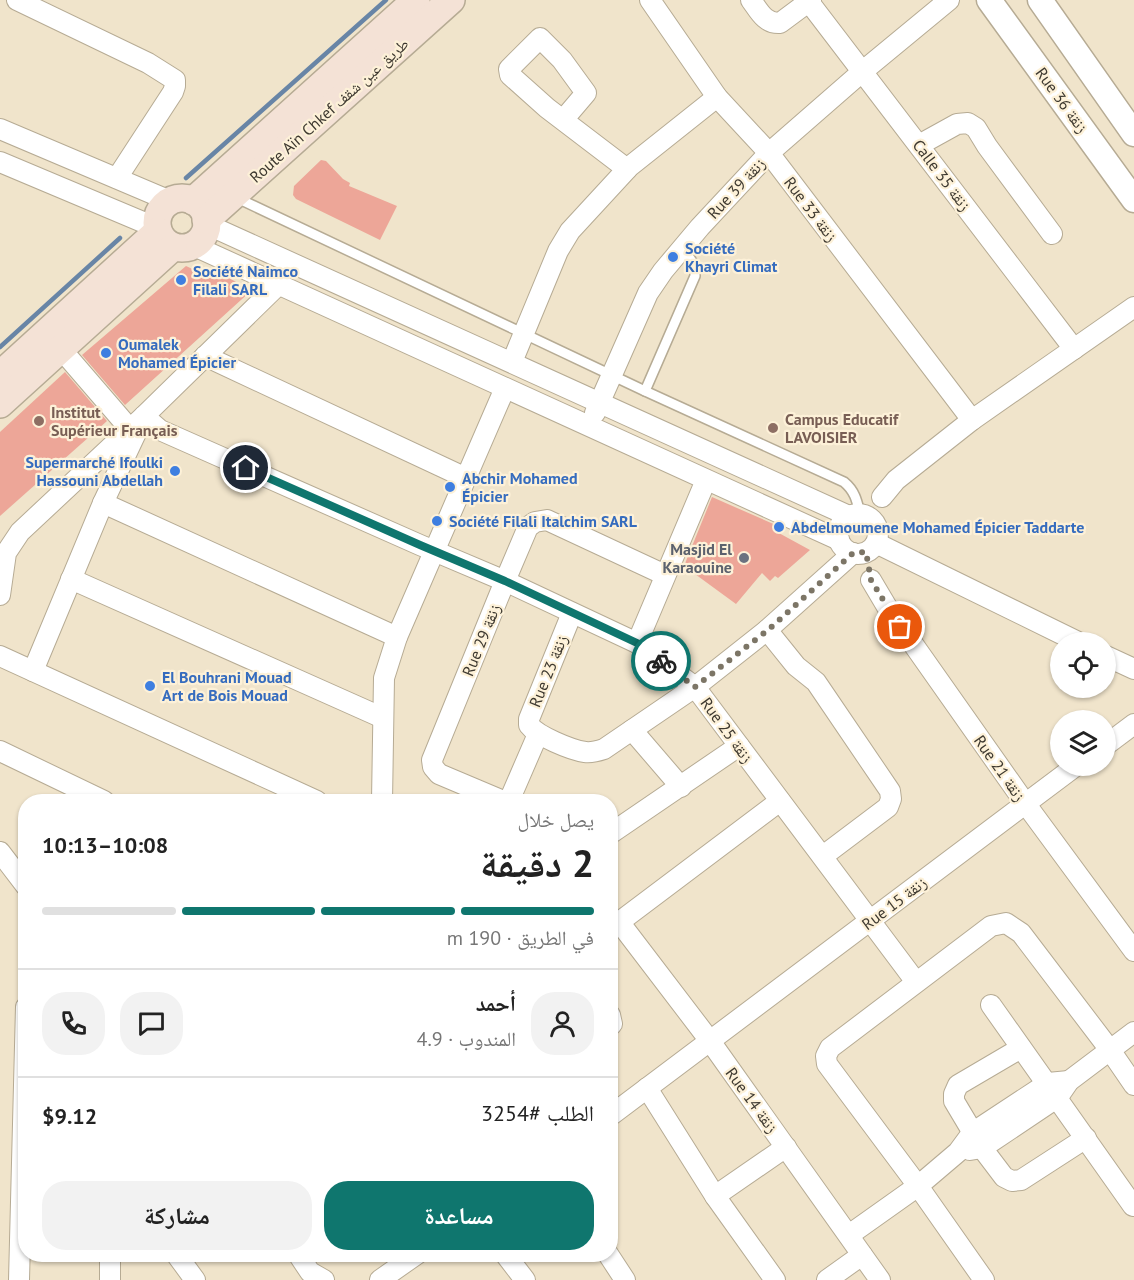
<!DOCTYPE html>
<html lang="ar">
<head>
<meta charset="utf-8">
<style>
	body { margin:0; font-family:"PT Sans","Noto Naskh Arabic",sans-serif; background:#f2f2f2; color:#222; direction:rtl; height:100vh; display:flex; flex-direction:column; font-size:22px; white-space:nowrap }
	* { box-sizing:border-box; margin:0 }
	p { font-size:20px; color:#767676 }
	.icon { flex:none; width:33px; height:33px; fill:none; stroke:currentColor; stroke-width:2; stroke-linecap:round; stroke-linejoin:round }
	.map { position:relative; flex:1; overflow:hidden; direction:ltr }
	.sheet { position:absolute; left:18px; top:794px; width:600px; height:468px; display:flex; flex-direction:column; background:#fff; border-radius:24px; box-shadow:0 2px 4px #0004; direction:rtl }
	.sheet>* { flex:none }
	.fabs { position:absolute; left:1050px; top:632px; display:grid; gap:12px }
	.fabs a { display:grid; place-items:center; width:66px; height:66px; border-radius:50%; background:#fff; box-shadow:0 2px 4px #0004; font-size:30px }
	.pin { position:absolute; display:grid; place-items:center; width:51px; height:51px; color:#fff; margin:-26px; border:3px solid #fff; border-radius:50%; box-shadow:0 2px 6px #0007 }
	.courier { position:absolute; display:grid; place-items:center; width:60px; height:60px; margin:-30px; border:4px solid #0f766e; border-radius:50%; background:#fff; color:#222; box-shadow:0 2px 8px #0007 }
	.summary em { font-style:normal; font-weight:700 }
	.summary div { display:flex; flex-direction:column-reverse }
	.summary { display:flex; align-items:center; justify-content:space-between; height:102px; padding:0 24px }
	h1 { font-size:39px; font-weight:700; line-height:45px }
	.bar { display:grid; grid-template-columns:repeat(4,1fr); gap:9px 6px; align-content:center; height:72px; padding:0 24px }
	.bar i { height:8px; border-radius:4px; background:#e0e0e0 }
	.bar .active { background:#0f766e }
	.bar p { grid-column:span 4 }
	.line { display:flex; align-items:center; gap:15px; padding:0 24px; border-top:2px solid #e0e0e0 }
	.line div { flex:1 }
	.round { display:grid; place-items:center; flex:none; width:63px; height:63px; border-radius:24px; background:#f2f2f2 }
	.cta { display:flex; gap:12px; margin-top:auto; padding:12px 24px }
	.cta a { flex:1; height:69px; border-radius:24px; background:#0f766e; color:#fff; font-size:24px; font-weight:700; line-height:69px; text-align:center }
	.cta a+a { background:#f2f2f2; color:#222 }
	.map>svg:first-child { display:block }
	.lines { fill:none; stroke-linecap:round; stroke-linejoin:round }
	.stream { stroke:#6885a6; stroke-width:4.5 }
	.building { fill:#eda698 }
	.service-casing { stroke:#b6ab94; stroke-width:12 }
	.minor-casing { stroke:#b6ab94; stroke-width:22 }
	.tertiary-casing { stroke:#b6ab94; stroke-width:27 }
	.secondary-casing { stroke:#b6ab94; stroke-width:30 }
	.service { stroke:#fff; stroke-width:9 }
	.minor { stroke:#fff; stroke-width:20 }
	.tertiary { stroke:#fff; stroke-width:24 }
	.secondary { stroke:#f4e2d6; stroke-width:27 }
	.done { stroke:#7c7566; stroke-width:6; stroke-dasharray:0 10.8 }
	.route { stroke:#0f766e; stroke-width:8 }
	.shop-dot { fill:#3f7fe0; stroke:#fdf1d8; stroke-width:2 }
	.education-dot { fill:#8d6e63; stroke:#fdf1d8; stroke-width:2 }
	.worship-dot { fill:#6b7280; stroke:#fdf1d8; stroke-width:2 }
	.labels { text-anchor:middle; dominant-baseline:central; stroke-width:4.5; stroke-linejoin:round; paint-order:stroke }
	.street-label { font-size:16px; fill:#3e3930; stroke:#fdf1d8 }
	.shop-label { font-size:16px; font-weight:bold; fill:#366cbe; stroke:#fdf1d8; text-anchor:start }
	.education-label { font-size:16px; font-weight:bold; fill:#785e54; stroke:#fdf1d8; text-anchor:start }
	.worship-label { font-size:16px; font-weight:bold; fill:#5b616d; stroke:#fdf1d8; text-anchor:end }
</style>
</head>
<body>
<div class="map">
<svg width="1134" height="1280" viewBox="0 0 1134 1280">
	<rect width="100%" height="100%" fill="#f0e4cb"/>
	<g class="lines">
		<!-- stream -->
		<g class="stream">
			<polyline points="186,178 386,0"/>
			<polyline points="0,347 120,238"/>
		</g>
	</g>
	<!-- building -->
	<g class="building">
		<polygon points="321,160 326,161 343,179 350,183 349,186 397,206 380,240 296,199 293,195 294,186"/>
		<polygon points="186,266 210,277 215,271 252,290 125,405 82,355"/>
		<polygon points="65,372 107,421 0,516 0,432"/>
		<polygon points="712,497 778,526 777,532 810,550 778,578 775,576 770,581 762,573 736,604 684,566"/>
	</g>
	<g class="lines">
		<!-- service casing -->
		<g class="service-casing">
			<g id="service">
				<polyline points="235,197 645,391"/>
				<path d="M683,248L695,266V276L645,391L844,482C855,491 857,501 860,514"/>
			</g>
		</g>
		<!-- minor casing -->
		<g class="minor-casing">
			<g id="minor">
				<polyline points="17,0 148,63 175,80 175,86 173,92 117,178"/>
				<polyline points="650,0 717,97 769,153 972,420"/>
				<path d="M751,0C759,11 765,24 780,23L811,0"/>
				<polyline points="809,2 1074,349"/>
				<polyline points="563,120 586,93 562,60 540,38 509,69 510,75 547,108 627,169"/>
				<polyline points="0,129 170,201"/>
				<polyline points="919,145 957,124 968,123 976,128 987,146 1052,234"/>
				<polyline points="0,162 157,228"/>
				<polyline points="206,224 849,516"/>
				<polyline points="192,245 839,540"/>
				<polyline points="61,349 129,428"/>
				<polyline points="205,356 466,478"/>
				<polyline points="512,362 558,251 570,231 629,167 717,97"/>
				<polyline points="595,413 648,293 663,271 700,227 769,153 863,71 949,0"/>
				<polyline points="882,497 896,480 972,420 1134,307"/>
				<polyline points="103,503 397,637"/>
				<circle cx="858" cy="534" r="20"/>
				<polyline points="876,543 1078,642"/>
				<polyline points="71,579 383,718"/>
				<polyline points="871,580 887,607 1025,803 1134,951"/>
				<polyline points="0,595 6,553 20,532 144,416 278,285"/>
				<path d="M572,613L529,719V725C537,736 571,750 585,752C592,753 598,751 604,749L695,687L767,630L853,553"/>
				<polyline points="767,630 796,666 816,682 890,791 891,799 888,807 823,856"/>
				<polyline points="637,643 706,480"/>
				<polyline points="0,656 317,801"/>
				<polyline points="1106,656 1134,669"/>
				<polyline points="33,671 103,503 144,416 160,430 420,545 505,581 637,643 695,687 916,982"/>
				<polyline points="632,730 681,787"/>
				<polyline points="1106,745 1134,724"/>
				<polyline points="0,751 104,801"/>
				<polyline points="382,801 384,678 397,637 505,388"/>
				<polyline points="503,801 439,774 433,767 432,760 505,581 528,527 535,522 547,520 665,575"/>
				<polyline points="509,801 538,734"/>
				<polyline points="610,834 739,746"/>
				<polyline points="0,852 26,886"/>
				<polyline points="620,923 710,1041 880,1280"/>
				<polyline points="610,929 780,801"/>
				<polyline points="991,1005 1133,1206"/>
				<polyline points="610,1015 612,1024 610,1026"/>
				<polyline points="1021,1048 958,1085 954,1094 954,1101 982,1148 1004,1177 1012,1181 1021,1180 1086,1138"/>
				<polyline points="647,1088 715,1196 775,1280"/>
				<polyline points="610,1116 1077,765"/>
				<polyline points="970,1150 982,1148 1058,1097 1069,1081 1134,1032"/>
				<polyline points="715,1196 786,1147"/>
				<polyline points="849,1235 918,1186 958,1152 972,1133 1048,1083 1069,1081"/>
				<polyline points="110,1254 110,1280"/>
				<polyline points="176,1254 195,1280"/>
				<polyline points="298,1254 310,1272 324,1280"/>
				<polyline points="505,1254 525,1280"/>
				<polyline points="608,1254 625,1280"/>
				<polyline points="19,1280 26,1007"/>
				<polyline points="380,1280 417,1254"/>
				<polyline points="827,1280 862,1255"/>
				<polyline points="984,1280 918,1186 827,1064 826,1056 830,1048 991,926 1006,923 1021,933 1110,1050 1134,1085"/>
			</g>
		</g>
		<!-- tertiary casing -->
		<g class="tertiary-casing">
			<g id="tertiary">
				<polyline points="989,0 1134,200"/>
				<polyline points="1040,0 1134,134"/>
			</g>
		</g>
		<!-- secondary casing -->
		<g class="secondary-casing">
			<g id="secondary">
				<circle cx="182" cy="223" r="25"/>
				<polyline points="193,201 416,0"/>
				<polyline points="206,220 451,0"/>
				<polyline points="0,375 158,231"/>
				<polyline points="0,404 173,247"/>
			</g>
		</g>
		<!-- service -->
		<use href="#service" class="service"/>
		<!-- minor -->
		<use href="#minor" class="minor"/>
		<!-- tertiary -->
		<use href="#tertiary" class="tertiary"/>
		<!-- secondary -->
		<use href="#secondary" class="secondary"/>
	</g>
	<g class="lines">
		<!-- done -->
		<polyline class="done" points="661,661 695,687 768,630 853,553 866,552 871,580 900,627"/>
		<!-- route -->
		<polyline class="route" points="246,468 420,545 505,581 637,643 661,661"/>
	</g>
	<!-- markers -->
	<g class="shop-dot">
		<circle cx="673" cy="257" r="6"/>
		<circle cx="181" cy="280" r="6"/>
		<circle cx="106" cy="353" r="6"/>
		<circle cx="175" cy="471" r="6"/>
		<circle cx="450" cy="487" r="6"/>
		<circle cx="437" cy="521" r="6"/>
		<circle cx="779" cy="527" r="6"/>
		<circle cx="150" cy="686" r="6"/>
	</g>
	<g class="education-dot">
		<circle cx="39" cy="421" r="6"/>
		<circle cx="773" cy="428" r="6"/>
	</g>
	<circle class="worship-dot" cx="744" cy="558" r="6"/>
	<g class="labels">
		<!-- street labels -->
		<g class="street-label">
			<text transform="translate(1062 100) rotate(54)">Rue 36 زنقة</text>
			<text transform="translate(329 110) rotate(-42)">Route Aïn Chkef طريق عين شقف</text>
			<text transform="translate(942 175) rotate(53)">Calle 35 زنقة</text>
			<text transform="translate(736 188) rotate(-47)">Rue 39 زنقة</text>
			<text transform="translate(811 209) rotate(53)">Rue 33 زنقة</text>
			<text transform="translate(481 640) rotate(-68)">Rue 29 زنقة</text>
			<text transform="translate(548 671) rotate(-68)">Rue 23 زنقة</text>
			<text transform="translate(727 730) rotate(54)">Rue 25 زنقة</text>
			<text transform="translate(1000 768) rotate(55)">Rue 21 زنقة</text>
			<text transform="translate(894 903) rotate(-37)">Rue 15 زنقة</text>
			<text transform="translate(752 1100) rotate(54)">Rue 14 زنقة</text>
		</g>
		<!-- shop labels -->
		<g class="shop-label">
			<text x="685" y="248">Société<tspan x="685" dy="18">Khayri Climat</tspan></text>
			<text x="193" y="271">Société Naimco<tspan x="193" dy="18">Filali SARL</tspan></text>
			<text x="118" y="344">Oumalek<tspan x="118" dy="18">Mohamed Épicier</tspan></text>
			<text x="163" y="462" text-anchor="end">Supermarché Ifoulki<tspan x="163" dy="18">Hassouni Abdellah</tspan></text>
			<text x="462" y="478">Abchir Mohamed<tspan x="462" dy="18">Épicier</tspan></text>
			<text x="449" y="521">Société Filali Italchim SARL</text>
			<text x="791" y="527">Abdelmoumene Mohamed Épicier Taddarte</text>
			<text x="162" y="677">El Bouhrani Mouad<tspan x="162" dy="18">Art de Bois Mouad</tspan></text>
		</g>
		<!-- education labels -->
		<g class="education-label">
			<text x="51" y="412">Institut<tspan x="51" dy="18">Supérieur Français</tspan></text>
			<text x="785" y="419">Campus Educatif<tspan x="785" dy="18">LAVOISIER</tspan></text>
		</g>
		<!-- worship labels -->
		<g class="worship-label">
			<text x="732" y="549">Masjid El<tspan x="732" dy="18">Karaouine</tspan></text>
		</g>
	</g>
</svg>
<div class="fabs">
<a><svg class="icon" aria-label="locate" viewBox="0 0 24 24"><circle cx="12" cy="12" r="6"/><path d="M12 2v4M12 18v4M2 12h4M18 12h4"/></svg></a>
<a><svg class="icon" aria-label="layers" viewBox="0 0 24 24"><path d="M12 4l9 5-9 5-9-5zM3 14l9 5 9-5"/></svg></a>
</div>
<div class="pin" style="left:900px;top:627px;background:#ea580c"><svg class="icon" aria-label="bag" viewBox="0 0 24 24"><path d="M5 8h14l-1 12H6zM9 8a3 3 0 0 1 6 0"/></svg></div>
<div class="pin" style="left:246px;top:468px;background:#1f2937"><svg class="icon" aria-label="home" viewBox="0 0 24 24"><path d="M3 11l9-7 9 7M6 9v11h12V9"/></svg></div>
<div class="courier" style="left:661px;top:661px"><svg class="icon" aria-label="bike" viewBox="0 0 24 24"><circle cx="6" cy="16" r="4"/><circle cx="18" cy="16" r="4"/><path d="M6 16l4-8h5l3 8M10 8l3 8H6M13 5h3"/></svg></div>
<section class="sheet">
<div class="summary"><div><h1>2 دقيقة</h1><p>يصل خلال</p></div><em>10:08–10:13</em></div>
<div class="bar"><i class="active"></i><i class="active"></i><i class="active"></i><i></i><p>في الطريق · 190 m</p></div>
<div class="line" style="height:108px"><a class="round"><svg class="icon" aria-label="person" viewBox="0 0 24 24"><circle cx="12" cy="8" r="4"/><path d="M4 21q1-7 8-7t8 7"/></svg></a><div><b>أحمد</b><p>المندوب · 4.9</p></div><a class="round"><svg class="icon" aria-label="chat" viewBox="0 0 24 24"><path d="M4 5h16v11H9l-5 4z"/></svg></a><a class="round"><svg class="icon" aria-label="phone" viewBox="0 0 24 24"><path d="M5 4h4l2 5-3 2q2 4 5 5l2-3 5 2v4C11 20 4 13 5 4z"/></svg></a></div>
<div class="line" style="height:78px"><div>الطلب #3254</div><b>$9.12</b></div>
<div class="cta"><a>مساعدة</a><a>مشاركة</a></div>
</section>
</div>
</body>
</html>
